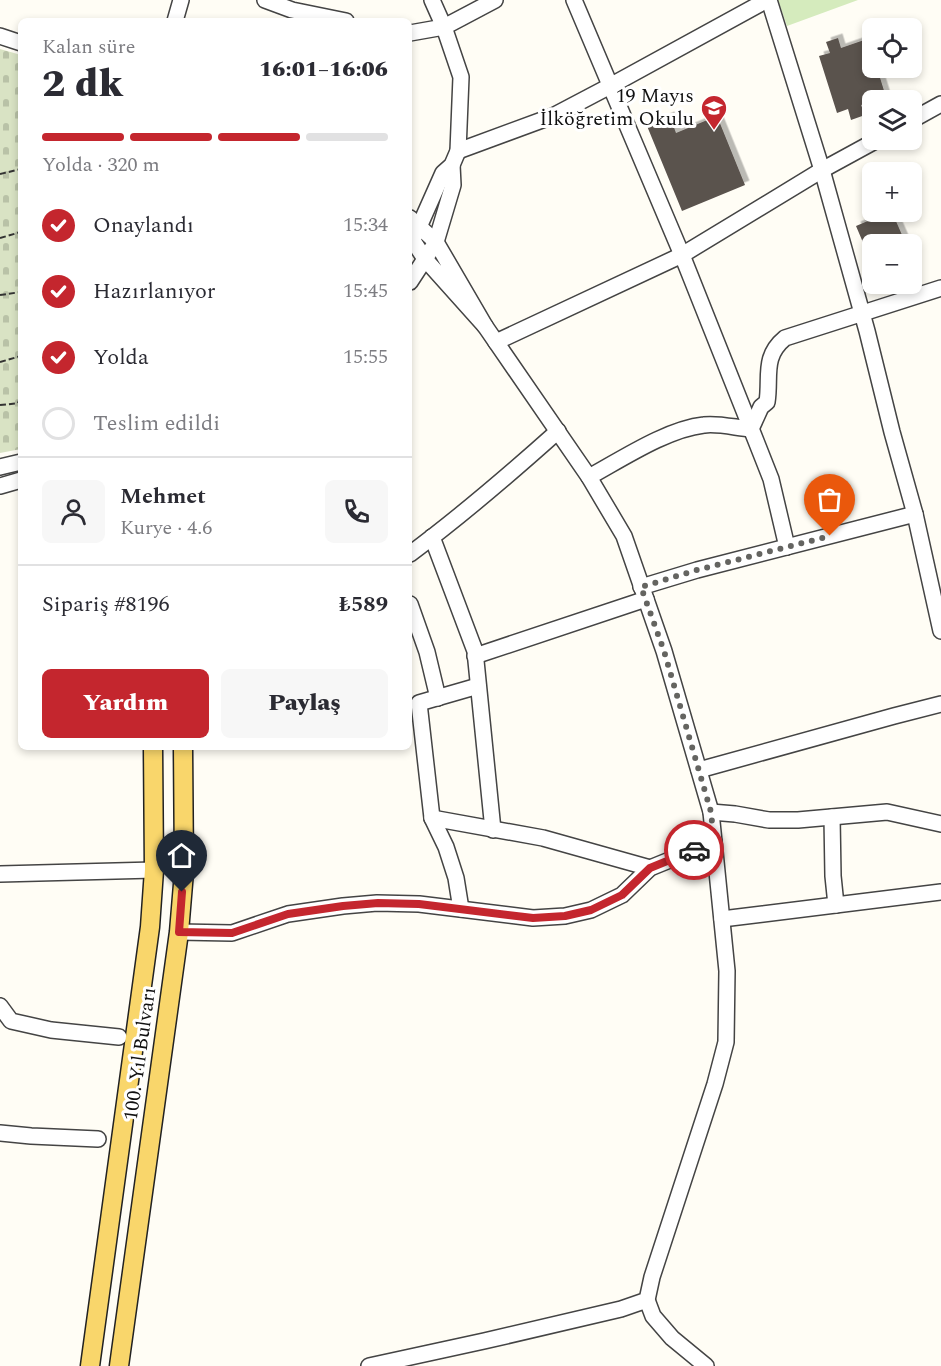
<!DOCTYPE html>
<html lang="tr">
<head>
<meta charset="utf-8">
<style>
	body { margin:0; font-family:Spectral,serif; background:#f7f7f7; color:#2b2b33; height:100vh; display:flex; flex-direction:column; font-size:22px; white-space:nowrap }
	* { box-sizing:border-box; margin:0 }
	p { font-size:20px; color:#7c7c81 }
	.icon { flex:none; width:33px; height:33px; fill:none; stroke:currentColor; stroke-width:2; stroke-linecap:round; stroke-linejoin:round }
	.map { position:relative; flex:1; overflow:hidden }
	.panel { position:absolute; left:18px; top:18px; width:394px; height:732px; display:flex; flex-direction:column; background:#fff; border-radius:9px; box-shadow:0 3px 9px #0003 }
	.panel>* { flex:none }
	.fabs { position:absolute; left:862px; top:18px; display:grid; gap:12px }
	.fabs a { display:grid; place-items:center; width:60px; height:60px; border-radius:9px; background:#fff; box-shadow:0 3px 9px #0003; font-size:30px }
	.pin { position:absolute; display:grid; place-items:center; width:51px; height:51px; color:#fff; margin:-62px -26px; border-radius:50% 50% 50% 0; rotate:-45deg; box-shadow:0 0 6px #0007 }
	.pin .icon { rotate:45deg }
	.courier { position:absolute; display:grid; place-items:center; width:60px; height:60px; margin:-30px; border:4px solid #c4262e; border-radius:50%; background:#fff; color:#222; box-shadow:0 2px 8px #0007 }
	.headline em { font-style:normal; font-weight:800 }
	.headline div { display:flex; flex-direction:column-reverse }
	.headline { display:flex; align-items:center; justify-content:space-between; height:102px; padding:0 24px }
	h1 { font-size:39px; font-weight:800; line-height:45px }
	.bar { display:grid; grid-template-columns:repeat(4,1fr); gap:9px 6px; align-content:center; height:72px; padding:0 24px }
	.bar i { height:8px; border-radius:4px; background:#e1e1e2 }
	.bar .selected { background:#c4262e }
	.bar p { grid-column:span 4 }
	.line { display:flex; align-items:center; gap:15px; padding:0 24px; border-top:2px solid #e1e1e2 }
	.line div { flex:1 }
	.round { display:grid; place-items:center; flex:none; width:63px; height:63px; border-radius:9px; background:#f7f7f7 }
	ol { padding:0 24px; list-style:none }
	li { display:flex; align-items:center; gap:18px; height:66px }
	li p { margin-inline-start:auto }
	li .icon { padding:6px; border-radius:50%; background:#c4262e; color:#fff; stroke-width:4 }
	li:last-child { color:#7c7c81 }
	li i { width:33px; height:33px; border:3px solid #e1e1e2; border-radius:50% }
	.cta { display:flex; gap:12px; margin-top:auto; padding:12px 24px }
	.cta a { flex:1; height:69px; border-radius:9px; background:#c4262e; color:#fff; font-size:24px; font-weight:800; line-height:69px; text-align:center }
	.cta a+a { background:#f7f7f7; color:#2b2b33 }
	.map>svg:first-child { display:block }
	.cemetery { fill:url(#cemetery-stones) }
	.park { fill:#d5ebbd }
	.building { fill:#5a524d; filter:url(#shadow) }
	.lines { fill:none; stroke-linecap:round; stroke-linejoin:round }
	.minor-casing { stroke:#444; stroke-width:18 }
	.major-casing { stroke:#222; stroke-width:21 }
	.path { stroke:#333; stroke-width:2; stroke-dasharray:6 3; stroke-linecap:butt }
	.minor { stroke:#fff; stroke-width:15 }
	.major { stroke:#f9d66b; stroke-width:18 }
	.done { stroke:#646461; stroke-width:6; stroke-dasharray:0 10.8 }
	.route { stroke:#c4262e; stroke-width:8 }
	.labels { text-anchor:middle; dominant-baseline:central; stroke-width:6; stroke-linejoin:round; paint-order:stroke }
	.poi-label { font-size:20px; fill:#111; stroke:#fff; text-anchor:end }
	.street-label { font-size:20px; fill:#111; stroke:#fff }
</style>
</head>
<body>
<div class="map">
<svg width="941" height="1366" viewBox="0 0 941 1366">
	<defs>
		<pattern id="cemetery-stones" width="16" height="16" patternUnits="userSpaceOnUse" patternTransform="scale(1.5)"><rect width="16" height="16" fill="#d9e3c4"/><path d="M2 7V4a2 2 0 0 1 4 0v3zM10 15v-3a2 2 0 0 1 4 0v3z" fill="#b9c2a7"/></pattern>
		<filter id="shadow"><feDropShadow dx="4.5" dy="-4.5" stdDeviation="0" flood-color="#0004"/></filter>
	</defs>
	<rect width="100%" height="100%" fill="#fffdf5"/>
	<!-- cemetery -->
	<polygon class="cemetery" points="0,49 21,55 21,449 0,453"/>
	<!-- park -->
	<polygon class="park" points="778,0 858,0 787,26"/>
	<!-- building -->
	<g class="building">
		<polygon points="838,38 841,48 867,39 873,56 873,68 877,68 886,97 861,105 865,115 851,120 848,109 837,113 819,56 830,53 826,42"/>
		<polygon points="670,116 676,133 717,116 745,185 682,211 647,126"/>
		<polygon points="889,212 892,212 906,244 873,244 873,266 856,226"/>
	</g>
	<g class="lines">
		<!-- minor casing -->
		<g class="minor-casing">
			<g id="minor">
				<polyline points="265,0 292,10 346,21"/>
				<polyline points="574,0 682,255 756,441 771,479 787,547"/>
				<polyline points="769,0 822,170 867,331 892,432 915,514 941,631"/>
				<polyline points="175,21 181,0"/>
				<polyline points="410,33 444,27 495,0"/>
				<polyline points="0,36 21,43"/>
				<polyline points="912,120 941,104"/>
				<polyline points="458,151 553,116 610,86 767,0"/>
				<polyline points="410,218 436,242 485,326 425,259 410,236"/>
				<polyline points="410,245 419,227 443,173 452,165 458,151 461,77 444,27 432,0"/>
				<polyline points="410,282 436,242 453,185 452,165"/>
				<polyline points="496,342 682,255 822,170 877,140"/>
				<polyline points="0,467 21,462"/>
				<path d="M589,477C622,459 667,429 704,425C718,423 737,428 751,429L761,407L767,402C771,377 762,357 785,338L941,288"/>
				<polyline points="0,486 21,480"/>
				<polyline points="432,537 475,651 493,830"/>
				<path d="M410,554C461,516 510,474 558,431"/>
				<polyline points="641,587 697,570 915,514"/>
				<polyline points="410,604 427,652 438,698"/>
				<polyline points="475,656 646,599"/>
				<polyline points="699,770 894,716 941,704"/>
				<polyline points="711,812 735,814 769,820 798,820 887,812 941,824"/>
				<polyline points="832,817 833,876 836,905"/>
				<polyline points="432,818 543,838 650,868"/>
				<polyline points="0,874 154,870"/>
				<polyline points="461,909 456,878 446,847 432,818 419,703 478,686"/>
				<polyline points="722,919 941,892"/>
				<polyline points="179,932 232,933 288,914 343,906 377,903 419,904 533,918 565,916 591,910 622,895 650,868 714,842"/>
				<polyline points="0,1006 11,1021 51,1030 119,1037"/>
				<polyline points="0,1133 31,1136 98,1139"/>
				<polyline points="647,1300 653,1316 672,1338 706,1366"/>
				<polyline points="369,1366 484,1341 621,1309 647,1300 652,1277 715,1084 726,1042 727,971 711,812 664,651 624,536 589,477 485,326"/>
			</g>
		</g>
		<!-- major casing -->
		<g class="major-casing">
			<g id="major">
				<polyline points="90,1366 150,927 154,870 153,747"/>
				<polyline points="119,1366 179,932 184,872 183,747"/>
			</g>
		</g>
		<!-- path -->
		<g class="path">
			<polyline points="0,174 21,169"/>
			<polyline points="0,238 21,232"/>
			<polyline points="0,295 21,292"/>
			<polyline points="0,362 21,356"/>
			<polyline points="18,403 21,395"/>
			<polyline points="0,405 21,403"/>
		</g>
		<!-- minor -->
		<use href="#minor" class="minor"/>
		<!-- major -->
		<use href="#major" class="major"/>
	</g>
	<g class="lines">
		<!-- done -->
		<polyline class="done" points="694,850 714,842 711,812 664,651 641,587 697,570 830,536"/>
		<!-- route -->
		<polyline class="route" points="182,892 179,932 232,933 288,914 343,906 378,903 419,904 533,918 565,916 591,910 622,895 650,868 694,850"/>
	</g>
	<!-- icons -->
	<defs>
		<g id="school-pin" transform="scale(1.35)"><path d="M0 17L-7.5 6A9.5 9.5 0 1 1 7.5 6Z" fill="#c4262e" stroke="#fff"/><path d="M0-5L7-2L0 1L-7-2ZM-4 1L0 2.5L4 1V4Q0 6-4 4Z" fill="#fff"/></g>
	</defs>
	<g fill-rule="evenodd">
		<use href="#school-pin" x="714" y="108"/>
	</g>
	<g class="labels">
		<!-- poi labels -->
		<g class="poi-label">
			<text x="694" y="96">19 Mayıs<tspan x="694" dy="23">İlköğretim Okulu</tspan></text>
		</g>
		<!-- street labels -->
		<g class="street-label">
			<text transform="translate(140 1054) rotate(-82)">100. Yıl Bulvarı</text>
		</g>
	</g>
</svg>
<div class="fabs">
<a><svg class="icon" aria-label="locate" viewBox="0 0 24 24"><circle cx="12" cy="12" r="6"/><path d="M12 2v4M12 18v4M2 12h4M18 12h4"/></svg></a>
<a><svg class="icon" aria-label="layers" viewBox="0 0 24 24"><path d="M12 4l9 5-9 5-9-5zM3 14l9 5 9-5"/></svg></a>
<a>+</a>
<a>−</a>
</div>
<div class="pin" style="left:830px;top:536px;background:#ea580c"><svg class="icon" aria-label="bag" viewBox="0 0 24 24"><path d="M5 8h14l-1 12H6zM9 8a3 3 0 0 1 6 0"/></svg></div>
<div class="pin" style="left:182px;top:892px;background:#1f2937"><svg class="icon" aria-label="home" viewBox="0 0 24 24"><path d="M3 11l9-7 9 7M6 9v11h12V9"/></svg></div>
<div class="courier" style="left:694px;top:850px"><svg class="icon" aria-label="car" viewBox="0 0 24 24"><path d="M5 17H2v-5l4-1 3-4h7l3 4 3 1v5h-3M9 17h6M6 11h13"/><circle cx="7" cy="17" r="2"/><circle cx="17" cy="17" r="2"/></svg></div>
<section class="panel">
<div class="headline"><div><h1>2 dk</h1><p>Kalan süre</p></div><em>16:01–16:06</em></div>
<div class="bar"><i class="selected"></i><i class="selected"></i><i class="selected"></i><i></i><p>Yolda · 320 m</p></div>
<ol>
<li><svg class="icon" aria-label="check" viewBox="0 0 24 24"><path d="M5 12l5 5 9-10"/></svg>Onaylandı<p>15:34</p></li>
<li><svg class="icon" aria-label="check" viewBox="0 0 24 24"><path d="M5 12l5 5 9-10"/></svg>Hazırlanıyor<p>15:45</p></li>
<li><svg class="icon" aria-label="check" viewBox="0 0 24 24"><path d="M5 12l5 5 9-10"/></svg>Yolda<p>15:55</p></li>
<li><i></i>Teslim edildi</li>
</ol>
<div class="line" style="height:108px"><a class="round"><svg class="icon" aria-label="person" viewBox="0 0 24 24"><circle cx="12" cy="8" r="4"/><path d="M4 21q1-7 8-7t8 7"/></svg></a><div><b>Mehmet</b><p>Kurye · 4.6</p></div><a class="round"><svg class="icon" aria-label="phone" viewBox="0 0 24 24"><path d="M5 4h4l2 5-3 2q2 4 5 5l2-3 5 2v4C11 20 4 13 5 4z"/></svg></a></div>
<div class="line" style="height:78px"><div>Sipariş #8196</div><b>₺589</b></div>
<div class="cta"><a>Yardım</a><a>Paylaş</a></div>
</section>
</div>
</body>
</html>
